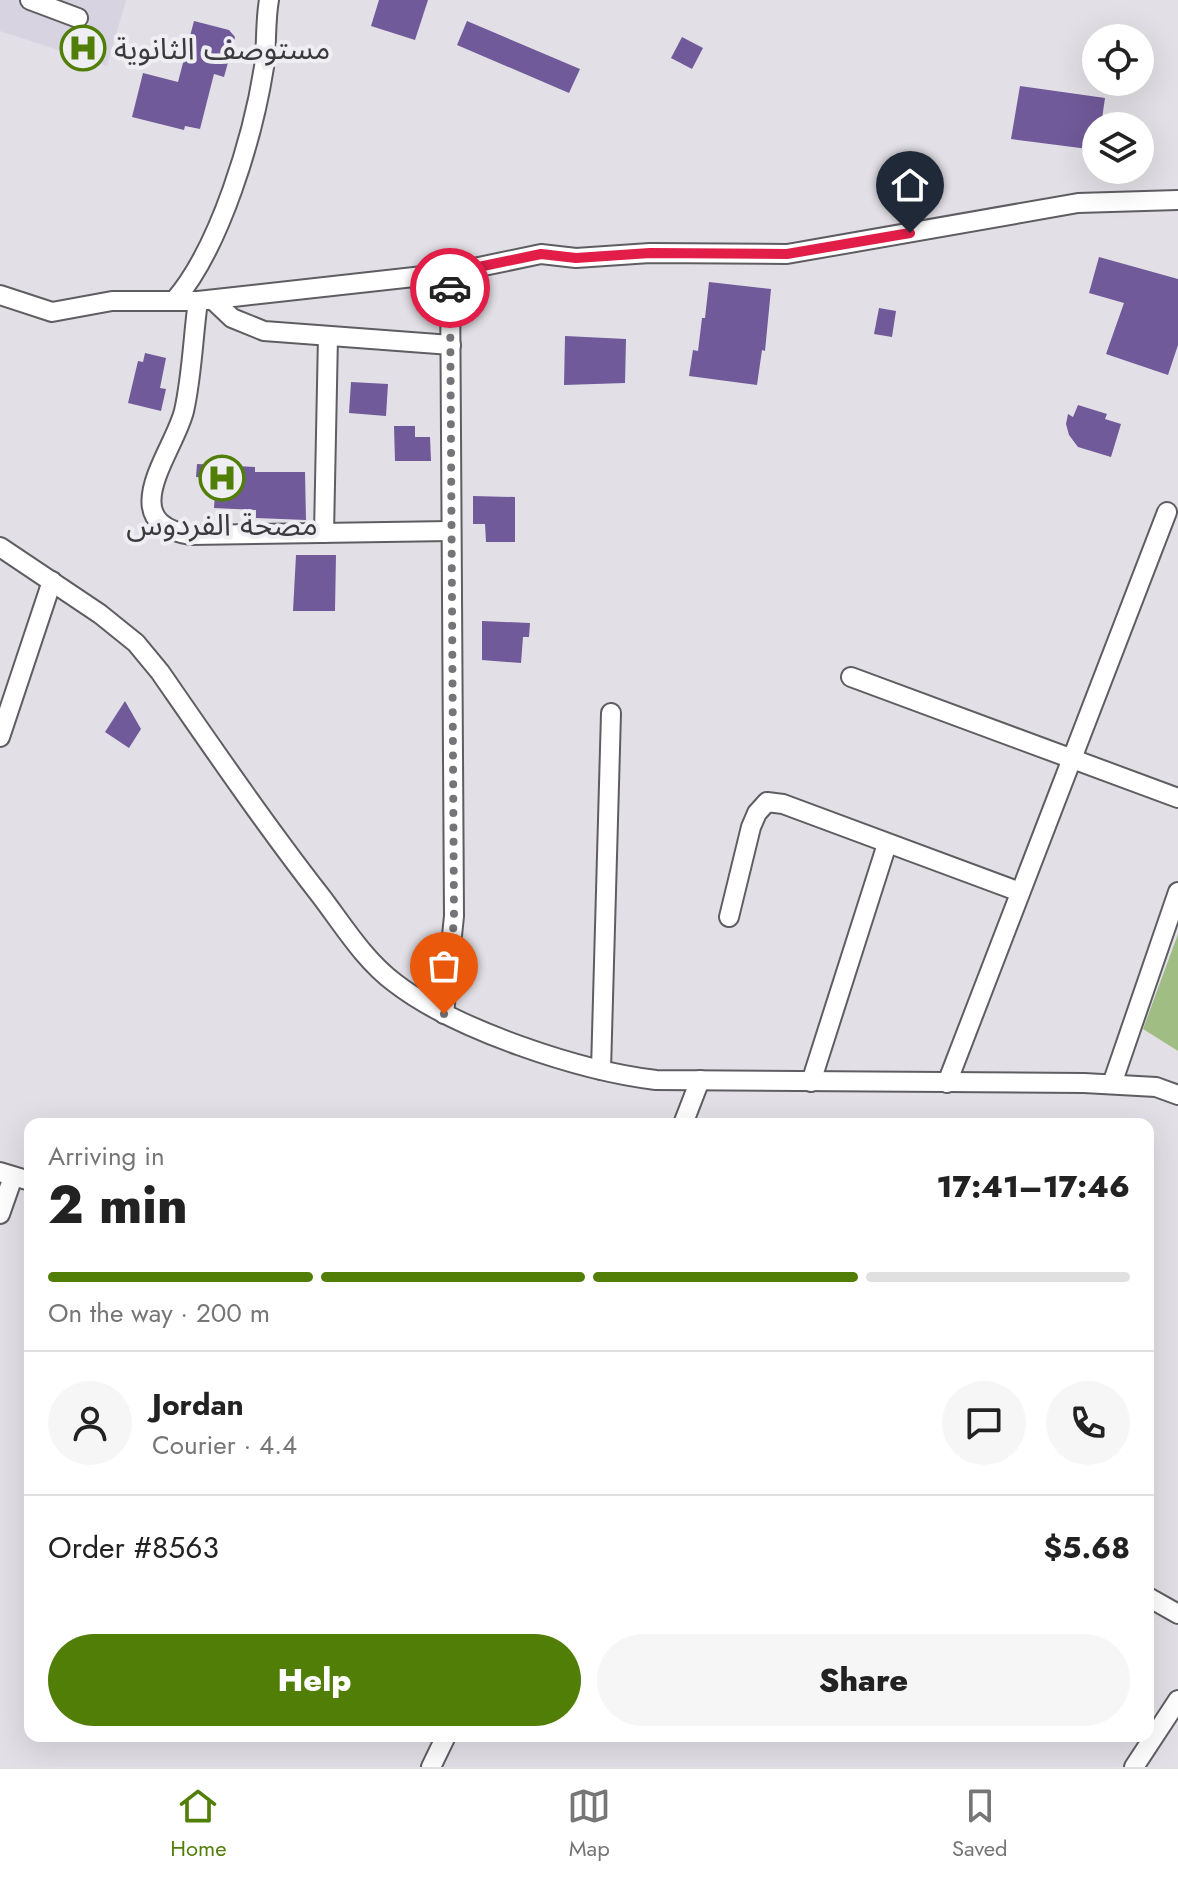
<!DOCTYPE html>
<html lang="en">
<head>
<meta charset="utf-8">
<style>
	body { margin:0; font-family:Jost,"Noto Sans Arabic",sans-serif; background:#f6f6f6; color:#222; height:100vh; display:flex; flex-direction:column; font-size:30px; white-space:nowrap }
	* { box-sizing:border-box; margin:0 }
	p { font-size:26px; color:#767676 }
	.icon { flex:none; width:44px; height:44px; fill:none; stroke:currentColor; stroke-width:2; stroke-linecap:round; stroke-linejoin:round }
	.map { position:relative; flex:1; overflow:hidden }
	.drawer { position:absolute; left:24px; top:1118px; width:1130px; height:624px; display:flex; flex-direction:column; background:#fff; border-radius:16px; box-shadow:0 8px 32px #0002 }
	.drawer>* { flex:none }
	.controls { position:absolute; left:1082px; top:24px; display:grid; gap:16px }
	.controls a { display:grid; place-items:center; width:72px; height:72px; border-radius:50%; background:#fff; box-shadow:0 8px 32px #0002; font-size:40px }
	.pin { position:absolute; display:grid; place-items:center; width:68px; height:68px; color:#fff; margin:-82px -34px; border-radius:50% 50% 50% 0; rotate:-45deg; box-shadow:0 0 8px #0007 }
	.pin .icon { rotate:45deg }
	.courier { position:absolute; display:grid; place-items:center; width:80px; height:80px; margin:-40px; border:6px solid #e11d48; border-radius:50%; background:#fff; color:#222; box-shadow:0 2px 10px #0007 }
	.summary em { font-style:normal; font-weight:800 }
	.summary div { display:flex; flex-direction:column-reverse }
	.summary { display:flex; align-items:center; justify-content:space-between; height:136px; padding:0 24px }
	h1 { font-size:52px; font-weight:800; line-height:60px }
	.bar { display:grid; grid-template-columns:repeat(4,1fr); gap:12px 8px; align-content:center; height:96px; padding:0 24px }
	.bar i { height:10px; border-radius:6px; background:#e0e0e0 }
	.bar .on { background:#517e07 }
	.bar p { grid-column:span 4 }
	.line { display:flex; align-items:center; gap:20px; padding:0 24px; border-top:2px solid #e0e0e0 }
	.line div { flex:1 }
	.round { display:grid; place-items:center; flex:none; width:84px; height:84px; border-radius:42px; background:#f6f6f6 }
	.primary-button { display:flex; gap:16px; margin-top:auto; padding:16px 24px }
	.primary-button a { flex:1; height:92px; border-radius:48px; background:#517e07; color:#fff; font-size:32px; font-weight:800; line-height:92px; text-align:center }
	.primary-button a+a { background:#f6f6f6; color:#222 }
	.tabs { display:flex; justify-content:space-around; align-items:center; height:112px; border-top:2px solid #e0e0e0; background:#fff; font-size:22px; color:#767676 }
	.tabs a { display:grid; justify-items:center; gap:4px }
	.tabs .on { color:#517e07 }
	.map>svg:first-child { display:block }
	.built { fill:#d7d3e0 }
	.garden { fill:#a0be84 }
	.building { fill:#705a99 }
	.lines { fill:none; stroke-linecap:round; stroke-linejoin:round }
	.minor-casing { stroke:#5e5d62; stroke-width:22 }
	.minor { stroke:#fff; stroke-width:18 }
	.done { stroke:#757478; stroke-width:8; stroke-dasharray:0 14.4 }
	.route { stroke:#e11d48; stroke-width:10 }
	.labels { text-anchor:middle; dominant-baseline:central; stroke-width:8; stroke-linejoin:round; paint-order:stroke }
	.poi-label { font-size:30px; fill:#3b3a3c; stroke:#efeef3; text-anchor:start }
</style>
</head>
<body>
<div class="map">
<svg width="1178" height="1767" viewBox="0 0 1178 1767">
	<rect width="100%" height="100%" fill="#e2e0e6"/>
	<!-- built -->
	<polygon class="built" points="0,0 126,0 107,66 0,31"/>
	<!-- garden -->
	<polygon class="garden" points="1178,934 1178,1051 1143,1029"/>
	<!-- building -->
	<g class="building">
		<polygon points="379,0 428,0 415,40 371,26"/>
		<polygon points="194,21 229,30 235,37 224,77 214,74 200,129 185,126 184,130 132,117 143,73 178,82"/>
		<polygon points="467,21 580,69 569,93 457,45"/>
		<polygon points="682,37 703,48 692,69 671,58"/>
		<polygon points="1020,86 1105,98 1101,126 1096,126 1096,150 1011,139"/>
		<polygon points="1099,257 1178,279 1178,345 1168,375 1106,354 1124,303 1089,293"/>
		<polygon points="709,282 771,289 765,351 762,350 757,385 689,376 693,350 698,351 702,318 705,318"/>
		<polygon points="879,308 896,311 892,337 874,334"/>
		<polygon points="565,336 626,339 625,383 564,385"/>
		<polygon points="145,353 166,358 160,388 166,389 161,411 128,403 138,361 143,362"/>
		<polygon points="351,382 388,384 386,416 349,413"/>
		<polygon points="1078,405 1107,414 1105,419 1121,424 1111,457 1078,447 1069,435 1066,424 1068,414 1073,417"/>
		<polygon points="394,426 415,426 415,437 430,437 431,461 395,461"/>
		<polygon points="197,464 255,467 255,472 305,472 306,520 256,518 256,510 214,508 216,478 196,477"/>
		<polygon points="473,496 515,497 515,542 486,542 485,524 473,524"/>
		<polygon points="296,555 336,555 335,611 293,611"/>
		<polygon points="482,621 530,623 529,637 523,637 521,663 482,660"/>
		<polygon points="125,701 141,729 129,748 105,732"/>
	</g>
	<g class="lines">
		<!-- minor casing -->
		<g class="minor-casing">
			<g id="minor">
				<polyline points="30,0 78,18"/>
				<polyline points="0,295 52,312 112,301 198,301 450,273 541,254 576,258 650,253 787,254 1078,203 1178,200"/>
				<polyline points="213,300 232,318 264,331 451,345"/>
				<path d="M174,301C220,248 253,137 264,67C267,45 265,22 269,0"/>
				<path d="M198,301C193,337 192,376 184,411C174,452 112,523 191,535L451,531"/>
				<polyline points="324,533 328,336"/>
				<path d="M0,547L100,614L136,643L160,672C212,747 264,823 320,895C343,925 364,960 395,983C456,1030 580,1071 656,1080L1084,1083L1156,1087L1178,1095"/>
				<polyline points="851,677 1178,798"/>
				<polyline points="0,737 52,581"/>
				<polyline points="729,917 751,827 757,813 767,802 783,804 1020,892"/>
				<polyline points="444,1014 454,916 450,273"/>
				<polyline points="601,1070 611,713"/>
				<polyline points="811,1082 887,844"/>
				<polyline points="947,1083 1167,512"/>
				<polyline points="1112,1084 1178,892"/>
				<polyline points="683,1124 700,1080"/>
				<polyline points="0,1172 30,1181"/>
				<polyline points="0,1214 13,1177"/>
				<polyline points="1148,1597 1178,1614"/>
				<polyline points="431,1767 446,1736"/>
				<polyline points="1134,1767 1178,1700"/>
			</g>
		</g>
		<!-- minor -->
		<use href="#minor" class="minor"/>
	</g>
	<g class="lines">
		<!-- done -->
		<polyline class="done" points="444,1014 450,978 454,916 450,288"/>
		<!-- route -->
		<polyline class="route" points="450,288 450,273 541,254 576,258 650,253 787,254 910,233"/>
	</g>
	<!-- icons -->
	<defs>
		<g id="hospital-ring" transform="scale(2.3)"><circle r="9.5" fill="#efeef3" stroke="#517e07" stroke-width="1.5"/><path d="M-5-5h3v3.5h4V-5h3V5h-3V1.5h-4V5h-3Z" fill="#517e07"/></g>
	</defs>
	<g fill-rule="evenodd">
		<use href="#hospital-ring" x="83" y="48"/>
		<use href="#hospital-ring" x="222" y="478"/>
	</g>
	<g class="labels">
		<!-- poi labels -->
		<g class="poi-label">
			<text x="114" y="48">مستوصف الثانوية</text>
			<text x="222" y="524" text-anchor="middle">مصحة الفردوس</text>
		</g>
	</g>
</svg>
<div class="controls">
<a><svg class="icon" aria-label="locate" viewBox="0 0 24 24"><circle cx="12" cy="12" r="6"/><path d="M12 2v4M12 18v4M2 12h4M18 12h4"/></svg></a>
<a><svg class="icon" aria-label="layers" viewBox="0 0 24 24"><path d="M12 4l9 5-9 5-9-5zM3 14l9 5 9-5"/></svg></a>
</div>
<div class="pin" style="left:444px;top:1014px;background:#ea580c"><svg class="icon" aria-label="bag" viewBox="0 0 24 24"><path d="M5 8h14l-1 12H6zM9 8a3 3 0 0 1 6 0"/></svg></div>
<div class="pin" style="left:910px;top:233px;background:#1f2937"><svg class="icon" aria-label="home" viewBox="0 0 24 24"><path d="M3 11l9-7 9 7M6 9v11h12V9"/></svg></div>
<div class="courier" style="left:450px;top:288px"><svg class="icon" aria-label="car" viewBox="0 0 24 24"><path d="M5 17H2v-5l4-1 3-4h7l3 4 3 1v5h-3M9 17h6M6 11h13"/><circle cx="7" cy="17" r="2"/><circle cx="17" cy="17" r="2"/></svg></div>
<section class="drawer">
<div class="summary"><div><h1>2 min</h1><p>Arriving in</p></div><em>17:41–17:46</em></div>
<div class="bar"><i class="on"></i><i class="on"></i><i class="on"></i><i></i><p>On the way · 200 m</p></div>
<div class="line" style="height:144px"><a class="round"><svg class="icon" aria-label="person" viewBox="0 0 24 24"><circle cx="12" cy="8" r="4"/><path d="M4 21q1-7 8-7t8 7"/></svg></a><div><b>Jordan</b><p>Courier · 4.4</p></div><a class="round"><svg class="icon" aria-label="chat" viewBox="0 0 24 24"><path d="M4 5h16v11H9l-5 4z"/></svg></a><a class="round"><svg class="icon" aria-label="phone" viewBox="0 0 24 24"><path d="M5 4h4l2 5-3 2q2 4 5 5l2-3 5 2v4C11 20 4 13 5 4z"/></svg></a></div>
<div class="line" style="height:104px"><div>Order #8563</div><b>$5.68</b></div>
<div class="primary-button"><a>Help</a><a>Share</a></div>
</section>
</div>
<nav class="tabs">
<a class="on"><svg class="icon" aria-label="home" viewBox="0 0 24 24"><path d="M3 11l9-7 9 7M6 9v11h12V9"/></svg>Home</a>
<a><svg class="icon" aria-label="map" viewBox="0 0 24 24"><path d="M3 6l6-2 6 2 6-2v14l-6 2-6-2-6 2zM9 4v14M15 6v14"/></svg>Map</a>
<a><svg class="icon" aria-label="saved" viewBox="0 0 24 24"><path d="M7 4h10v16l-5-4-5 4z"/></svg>Saved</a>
</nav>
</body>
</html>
